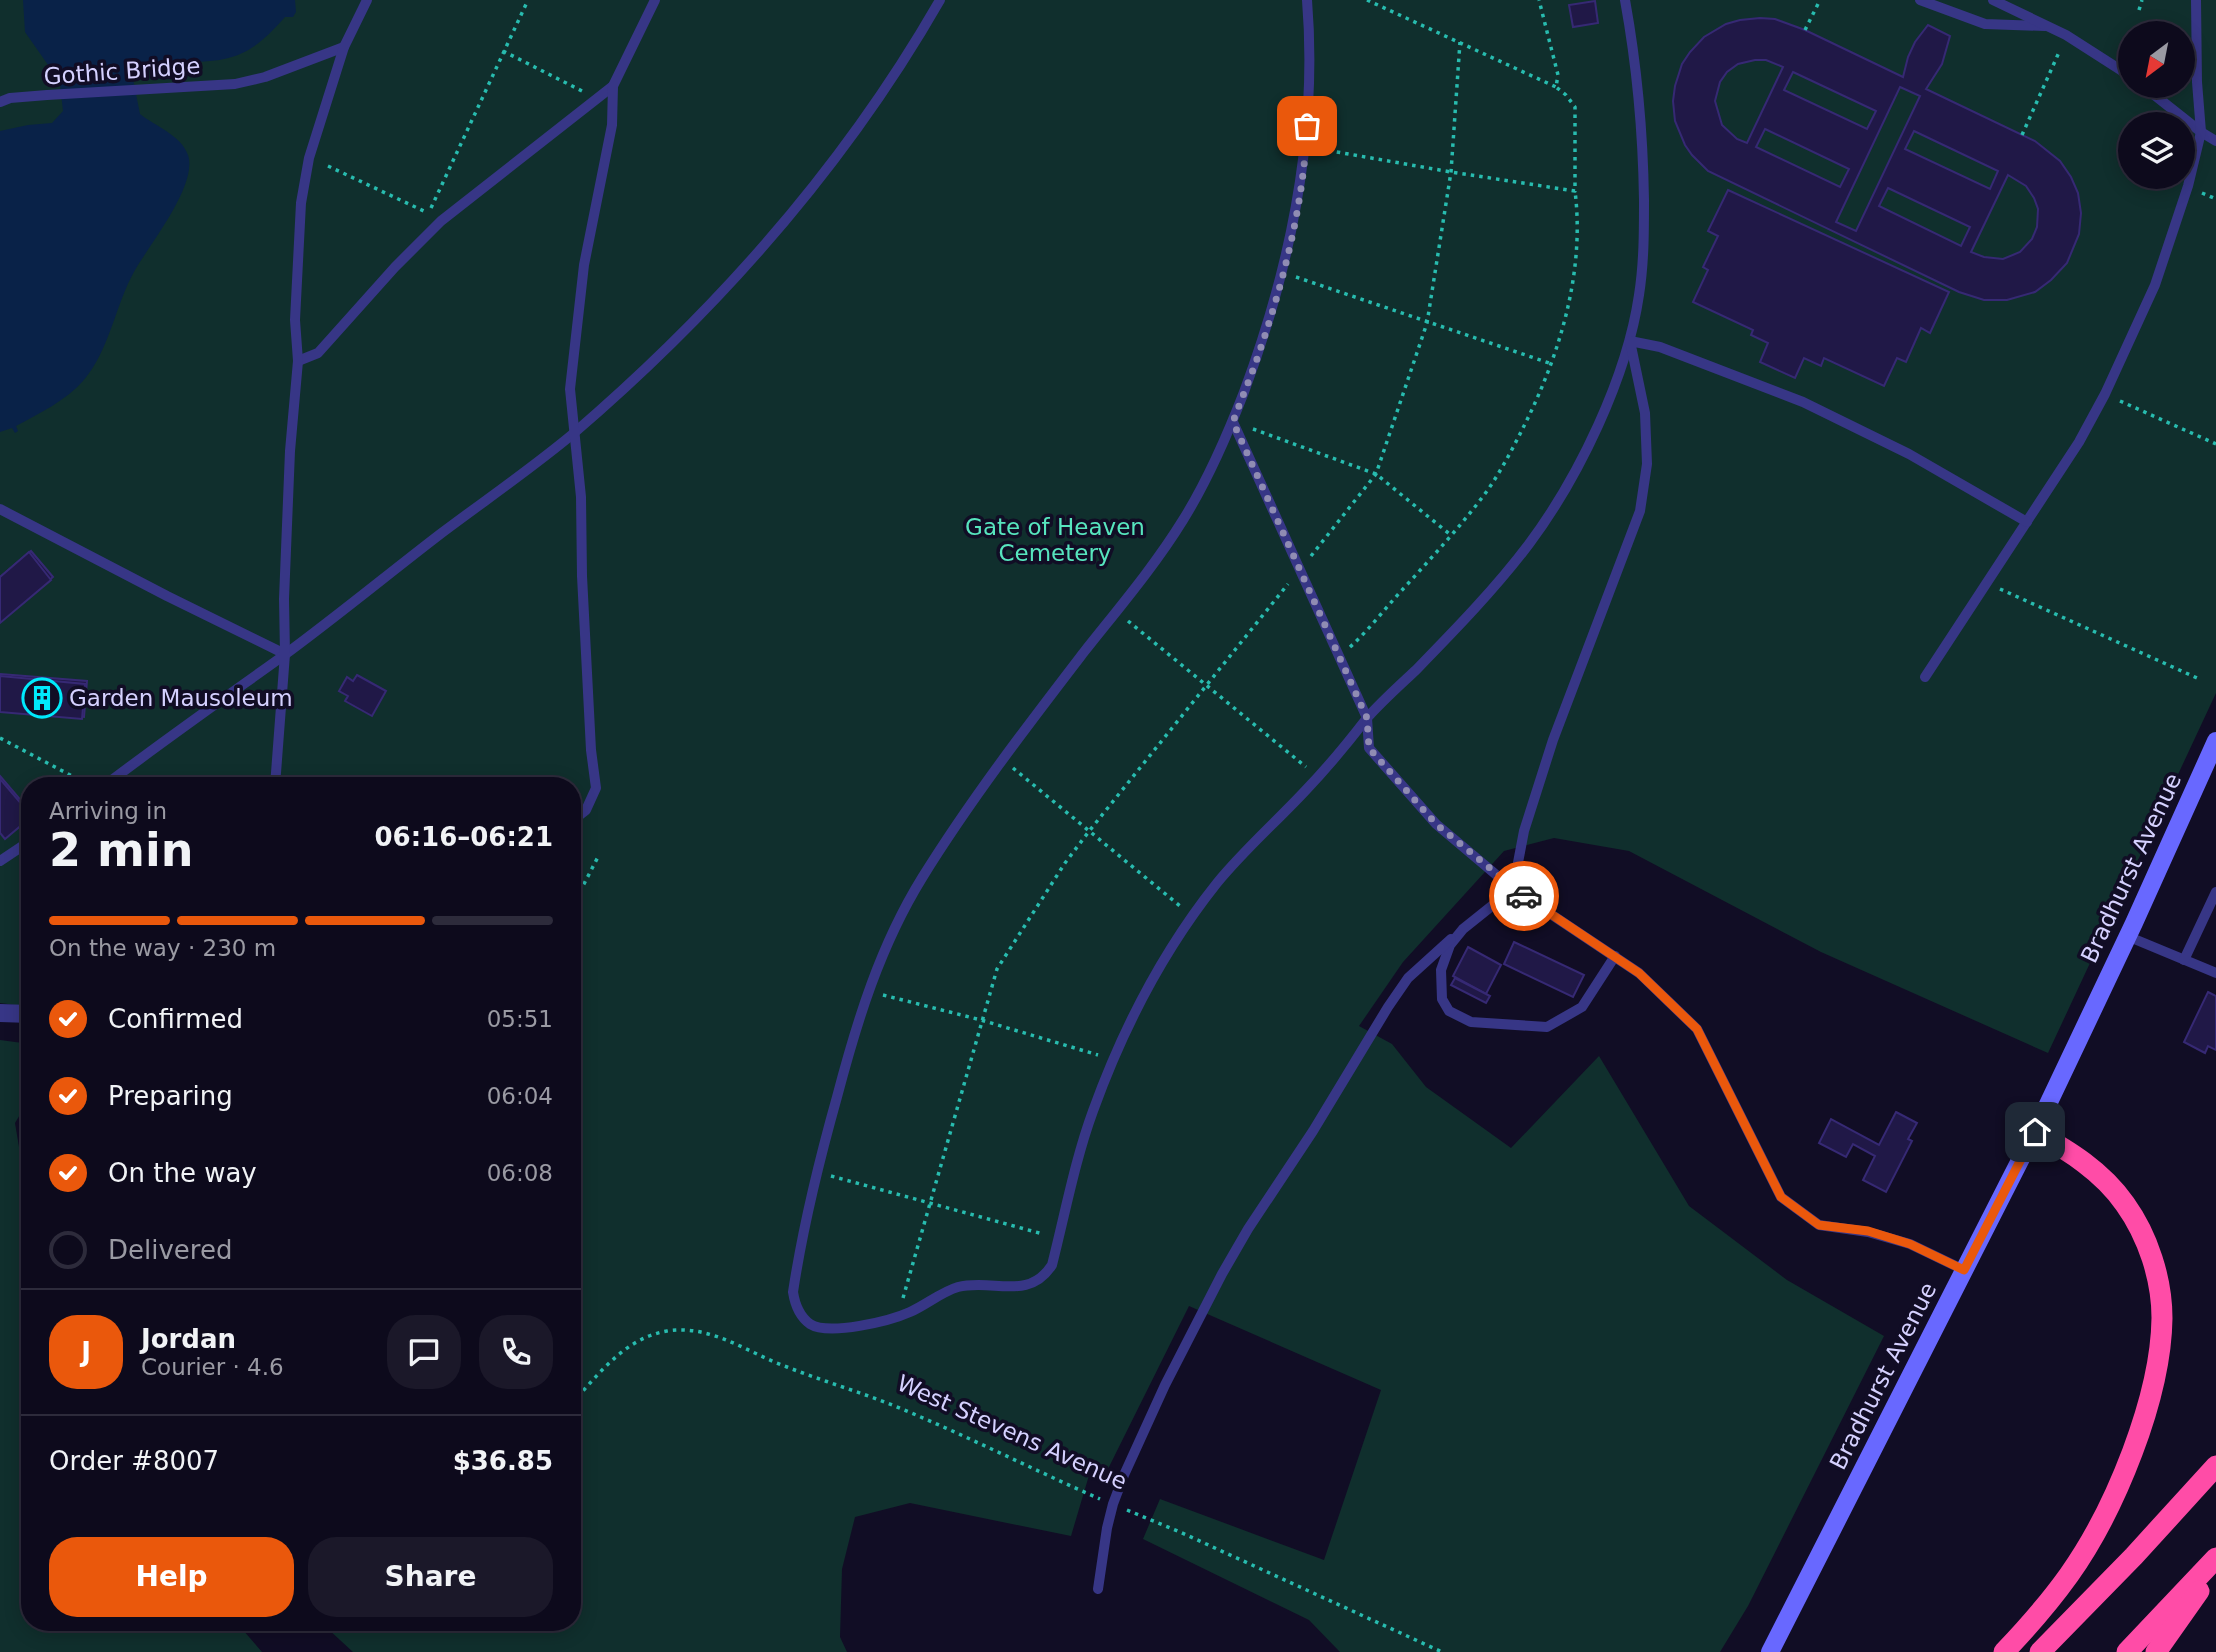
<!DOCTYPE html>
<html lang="en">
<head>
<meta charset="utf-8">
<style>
	body { margin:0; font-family:"DejaVu Sans",sans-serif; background:#1b1829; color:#f1f3f6; height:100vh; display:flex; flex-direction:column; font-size:26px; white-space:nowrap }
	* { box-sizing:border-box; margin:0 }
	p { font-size:23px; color:#9a9aa3 }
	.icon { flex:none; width:38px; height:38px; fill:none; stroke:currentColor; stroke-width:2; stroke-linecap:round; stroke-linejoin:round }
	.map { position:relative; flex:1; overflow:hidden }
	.drawer { position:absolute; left:21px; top:777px; width:560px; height:854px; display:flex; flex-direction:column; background:#0d0a1c; border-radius:28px; box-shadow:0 4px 18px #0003,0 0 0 2px #2d2b3b }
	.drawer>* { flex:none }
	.needle { width:46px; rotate:212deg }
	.controls { position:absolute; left:2118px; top:21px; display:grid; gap:14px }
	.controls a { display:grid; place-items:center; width:77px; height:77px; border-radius:50%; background:#0d0a1c; box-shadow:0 4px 18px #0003,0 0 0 2px #2d2b3b; font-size:35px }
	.pin { position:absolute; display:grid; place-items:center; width:60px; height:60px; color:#fff; margin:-30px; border-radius:14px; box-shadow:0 4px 10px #0006 }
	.courier { position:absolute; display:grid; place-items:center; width:70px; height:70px; margin:-35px; border:5px solid #ea580c; border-radius:50%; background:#fff; color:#222; box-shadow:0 2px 9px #0007 }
	.overview em { font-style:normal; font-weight:700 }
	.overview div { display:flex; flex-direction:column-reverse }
	.overview { display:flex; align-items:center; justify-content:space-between; height:119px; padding:0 28px }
	h1 { font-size:46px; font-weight:700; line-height:52px }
	.bar { display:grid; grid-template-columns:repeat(4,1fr); gap:10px 7px; align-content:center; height:84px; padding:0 28px }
	.bar i { height:9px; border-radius:5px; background:#2d2b3b }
	.bar .on { background:#ea580c }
	.bar p { grid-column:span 4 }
	.line { display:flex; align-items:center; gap:18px; padding:0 28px; border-top:2px solid #2d2b3b }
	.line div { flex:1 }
	.round { display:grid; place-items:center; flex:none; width:74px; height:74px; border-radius:28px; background:#1b1829 }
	ol { padding:0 28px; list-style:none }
	li { display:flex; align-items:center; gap:21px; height:77px }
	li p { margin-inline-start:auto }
	li .icon { padding:7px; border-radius:50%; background:#ea580c; color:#fff; stroke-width:4 }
	li:last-child { color:#9a9aa3 }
	li i { width:38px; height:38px; border:4px solid #2d2b3b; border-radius:50% }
	.action { display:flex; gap:14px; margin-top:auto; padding:14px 28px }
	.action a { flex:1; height:80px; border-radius:28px; background:#ea580c; color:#fff; font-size:28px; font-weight:700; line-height:80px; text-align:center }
	.action a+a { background:#1b1829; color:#f1f3f6 }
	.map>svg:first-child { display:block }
	.green { fill:#102f2d; fill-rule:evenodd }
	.water { fill:#092248 }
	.building { fill:#201847; stroke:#362974; stroke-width:2; fill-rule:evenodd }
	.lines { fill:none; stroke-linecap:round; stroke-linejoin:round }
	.path { stroke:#28bcaf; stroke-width:3.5; stroke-dasharray:3.5 5; stroke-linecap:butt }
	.service { stroke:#373686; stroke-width:10 }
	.minor { stroke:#373686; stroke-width:18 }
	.secondary { stroke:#6868ff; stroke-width:18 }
	.motorway { stroke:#ff4ca7; stroke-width:21 }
	.done { stroke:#908cb3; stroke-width:7; stroke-dasharray:0 12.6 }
	.route { stroke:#ea580c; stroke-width:9 }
	.labels { text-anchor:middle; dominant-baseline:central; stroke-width:7; stroke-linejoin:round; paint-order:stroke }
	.street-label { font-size:23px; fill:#d5d1ff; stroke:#110d25 }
	.park-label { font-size:23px; fill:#57e5be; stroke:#110d25 }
	.poi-label { font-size:23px; fill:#d5d1ff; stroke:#110d25; text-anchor:start }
</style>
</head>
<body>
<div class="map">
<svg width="2216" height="1652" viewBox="0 0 2216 1652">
	<rect width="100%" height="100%" fill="#110d25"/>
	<!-- green -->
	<g class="green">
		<path d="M0,0H2216V693L2048,1053L1821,952L1629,851L1554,838L1504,851L1403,962L1359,1026L1392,1044L1426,1087L1511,1148L1599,1056L1689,1206L1787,1280L1884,1336L1748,1606L1720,1652H1340L1309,1620L1143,1539L1160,1499L1324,1560L1381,1390L1189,1306L1104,1477L1090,1472L1071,1536L910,1503L855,1517L842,1569L840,1637L847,1652H353L327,1628L341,1622H572V786H30V1007L0,1003ZM2130,33H2182V86H2130ZM2130,124H2182V177H2130Z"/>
		<polygon points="0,1040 30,1044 30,1098 15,1123 24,1177 30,1192 30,1622 236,1622 262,1652 0,1652"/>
	</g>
	<!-- water -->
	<path class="water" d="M23,0H295L296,12L293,17H285C250,57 232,62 181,62C166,62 152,61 138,65L132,74L140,114C155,126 181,135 188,155C198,185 150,244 135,270C115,305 110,350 83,381C65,401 40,413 16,426L18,431L15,433L12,428L0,432V131L28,125L52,123L63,111L59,75L53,72L25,32Z"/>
	<!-- building -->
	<g class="building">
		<polygon points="1595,1 1598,23 1573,27 1569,5"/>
		<path d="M1760,18L1775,19L1805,30L1903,77L1908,57L1915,42L1928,25L1950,36L1942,64L1926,89L2035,141L2060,161L2071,177L2078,193L2081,213L2079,234L2067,263L2051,280L2035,292L2007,300H1984L1959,292L1708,171L1692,155L1685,145L1675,121L1673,101L1675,86L1682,64L1690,52L1704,37L1726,24L1740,20ZM1755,60H1766L1783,67L1747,143L1737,139L1722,125L1715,101L1720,82L1727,72L1738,64ZM1793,72L1876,111L1867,129L1784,90ZM1900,87L1920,96L1856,231L1836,222ZM1765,129L1849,169L1840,187L1756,147ZM1914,131L1998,171L1990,189L1905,149ZM2008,175L2026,186L2034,198L2038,209L2037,227L2032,239L2020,252L2003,259L1984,257L1971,252ZM1888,188L1970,227L1961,246L1879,206Z"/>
		<polygon points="1728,190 1949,292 1930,333 1921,328 1906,362 1897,358 1884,386 1824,358 1821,366 1804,358 1795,378 1760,362 1768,343 1751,335 1753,330 1693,302 1708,270 1703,267 1718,236 1708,231"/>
		<polygon points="31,551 53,577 0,622 0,577"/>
		<polygon points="29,552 51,580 0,623 0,577"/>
		<polygon points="0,674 87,681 84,717 0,710"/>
		<polygon points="357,675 386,691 372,716 345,701 348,696 339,691 347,677 353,681"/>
		<polygon points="0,676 85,684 82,719 0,712"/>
		<polygon points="0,776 30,811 30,817 7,836 0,829"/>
		<polygon points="0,779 30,814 30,818 5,839 0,833"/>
		<polygon points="1514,942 1584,975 1573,997 1504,964"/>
		<polygon points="1468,947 1501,965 1486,994 1453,976"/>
		<polygon points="1455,978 1490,996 1486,1003 1451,985"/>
		<polygon points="2208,992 2216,996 2216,1050 2208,1046 2205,1053 2184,1042"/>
		<polygon points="1896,1112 1917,1123 1908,1139 1912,1141 1886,1192 1863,1180 1875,1156 1853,1144 1846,1157 1819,1143 1831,1119 1879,1145"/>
	</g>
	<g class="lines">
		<!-- path -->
		<g class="path">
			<polyline points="1367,0 1556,87"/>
			<polyline points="2139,10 2142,0"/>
			<polyline points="1805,30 1820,0"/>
			<polyline points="503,51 582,91"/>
			<polyline points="2022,135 2060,50"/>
			<polyline points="1320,149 1451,172 1575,191 1575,107 1566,95 1556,87 1558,75 1539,0"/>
			<polyline points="328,166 428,213"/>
			<polyline points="2202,193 2216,199"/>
			<polyline points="431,208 528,0"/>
			<polyline points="1296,277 1552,364"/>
			<polyline points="2120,401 2216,444"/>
			<polyline points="1253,429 1376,474 1452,536"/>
			<polyline points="1311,556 1376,474 1427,323 1451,172 1460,42"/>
			<polyline points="2000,589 2197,678"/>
			<polyline points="1128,621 1306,767"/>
			<path d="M1350,647C1370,629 1386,607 1404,588C1433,556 1462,525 1487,491C1501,471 1513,448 1524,426C1560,354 1585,272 1575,191"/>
			<polyline points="0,738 89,785"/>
			<polyline points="1013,768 1180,906"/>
			<polyline points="572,907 599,855"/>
			<polyline points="883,995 981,1020 1098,1055"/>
			<polyline points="831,1176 1043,1234"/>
			<polyline points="903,1298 997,969 1065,863 1090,830 1288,584"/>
			<path d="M572,1403C599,1374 625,1338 667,1331C711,1324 748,1353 787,1367C825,1382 864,1393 902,1409C969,1437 1034,1470 1100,1499"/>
			<polyline points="1127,1510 1180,1532 1442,1652"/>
		</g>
		<!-- service -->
		<g class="service">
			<path d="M1307,0C1318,135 1291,266 1244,392C1227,436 1208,480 1183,520C1154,567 1118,609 1084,652C1028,725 971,799 922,878C880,946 857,1021 837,1097C819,1161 803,1226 793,1292C795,1305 799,1316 810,1324C829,1336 890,1321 910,1312C926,1305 941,1292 958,1287C993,1278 1028,1302 1052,1265C1065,1214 1075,1160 1093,1111C1123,1028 1162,952 1217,883C1244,850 1276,822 1305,791C1327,768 1347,744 1367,718"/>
			<polyline points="1920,0 1985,24 2045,26"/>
			<polyline points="1993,0 2066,35 2130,76"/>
			<polyline points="2143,86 2201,132 2216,141"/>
			<polyline points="0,102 10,98 47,95 235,84 265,77 344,47"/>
			<polyline points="298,361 318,353 395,267 441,221 613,86"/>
			<path d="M1233,422L1367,718C1382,701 1399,686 1416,670C1455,630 1495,589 1529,544C1579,477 1627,377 1639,295C1644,263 1644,232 1644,200C1643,133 1637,66 1625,0"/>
			<polyline points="0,509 167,596 285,654"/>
			<polyline points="1925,677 2079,442 2105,394 2155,285 2188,186 2201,132 2197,82 2196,0"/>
			<polyline points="1367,718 1369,748 1436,824 1513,889 1639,973 1697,1029 1781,1197 1819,1225 1868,1232 1910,1244 1964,1270"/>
			<path d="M104,786C163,741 223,699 283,656C336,617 387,575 439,535C484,501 531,469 574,433C717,310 846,164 940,0"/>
			<polyline points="275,786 285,654 284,599 290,451 298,361 295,320 301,203 309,158 344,47 367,0"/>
			<polyline points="572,821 586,810 596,788 591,750 582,576 581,497 570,389 584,265 612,125 613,86 655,0"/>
			<polyline points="0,861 30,841"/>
			<polyline points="2127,936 2216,973"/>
			<polyline points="1615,956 1582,1007 1547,1027 1471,1022 1449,1011 1442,999 1441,970 1450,945 1463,929 1513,889 1524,831 1553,740 1640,511 1647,464 1645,413 1630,341 1660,347 1803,402 1909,454 2027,522"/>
			<polyline points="2184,960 2216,892"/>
			<polyline points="1098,1589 1107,1528 1113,1504 1124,1475 1165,1385 1222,1274 1248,1229 1313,1131 1388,1007 1408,978 1451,939"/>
		</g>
		<!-- minor -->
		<polyline class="minor" points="0,1013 30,1014"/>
		<!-- secondary -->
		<polyline class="secondary" points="1770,1652 2041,1119 2134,923 2216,741"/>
		<!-- motorway -->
		<g class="motorway">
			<path d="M2004,1652C2027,1628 2049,1603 2069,1575C2115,1510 2161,1398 2162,1318C2162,1279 2148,1236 2125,1204C2102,1171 2069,1151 2035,1132"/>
			<polyline points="2040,1652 2134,1556 2216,1466"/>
			<polyline points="2127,1652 2216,1558"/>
			<polyline points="2156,1652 2199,1591"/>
		</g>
	</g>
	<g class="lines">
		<!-- done -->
		<path class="done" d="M1307,126C1304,200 1285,277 1261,347C1253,372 1242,397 1233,422L1367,718L1369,748L1436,824L1524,896"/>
		<!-- route -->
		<polyline class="route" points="1524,896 1639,973 1697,1029 1781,1197 1819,1225 1868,1231 1910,1244 1964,1270 2035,1132"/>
	</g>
	<!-- icons -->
	<defs>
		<g id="building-ring" transform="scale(2.0125)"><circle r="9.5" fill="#110d25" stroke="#00eafc" stroke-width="1.5"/><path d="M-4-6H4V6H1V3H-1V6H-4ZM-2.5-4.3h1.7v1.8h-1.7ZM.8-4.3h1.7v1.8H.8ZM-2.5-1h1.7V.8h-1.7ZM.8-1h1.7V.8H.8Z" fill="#00eafc"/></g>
	</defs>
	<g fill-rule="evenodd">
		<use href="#building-ring" x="42" y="698"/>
	</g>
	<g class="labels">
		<!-- street labels -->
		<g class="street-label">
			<text transform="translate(122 71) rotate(-4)">Gothic Bridge</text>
			<text transform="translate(2131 868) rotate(-65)">Bradhurst Avenue</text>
			<text transform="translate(1883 1376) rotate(-63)">Bradhurst Avenue</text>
			<text transform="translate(1012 1432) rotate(24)">West Stevens Avenue</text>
		</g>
		<!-- park labels -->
		<g class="park-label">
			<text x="1055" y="527">Gate of Heaven<tspan x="1055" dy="26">Cemetery</tspan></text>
		</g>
		<!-- poi labels -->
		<g class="poi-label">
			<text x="69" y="698">Garden Mausoleum</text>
		</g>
	</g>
</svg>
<div class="controls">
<a><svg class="needle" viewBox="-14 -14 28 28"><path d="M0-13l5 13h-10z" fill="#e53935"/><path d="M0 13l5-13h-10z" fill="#9a9aa3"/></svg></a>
<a><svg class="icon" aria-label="layers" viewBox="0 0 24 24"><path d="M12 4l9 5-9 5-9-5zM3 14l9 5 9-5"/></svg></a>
</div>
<div class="pin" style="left:1307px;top:126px;background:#ea580c"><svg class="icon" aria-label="bag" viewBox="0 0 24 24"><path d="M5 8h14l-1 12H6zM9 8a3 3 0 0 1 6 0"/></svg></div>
<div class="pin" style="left:2035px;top:1132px;background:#1f2937"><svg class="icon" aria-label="home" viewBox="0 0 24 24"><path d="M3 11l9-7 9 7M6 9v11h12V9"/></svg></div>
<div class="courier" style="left:1524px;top:896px"><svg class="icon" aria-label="car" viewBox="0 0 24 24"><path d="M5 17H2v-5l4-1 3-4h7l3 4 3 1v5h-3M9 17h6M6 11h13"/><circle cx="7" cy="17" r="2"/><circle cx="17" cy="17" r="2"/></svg></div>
<section class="drawer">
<div class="overview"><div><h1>2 min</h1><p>Arriving in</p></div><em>06:16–06:21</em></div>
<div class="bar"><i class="on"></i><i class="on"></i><i class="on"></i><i></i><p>On the way · 230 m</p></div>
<ol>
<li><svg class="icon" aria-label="check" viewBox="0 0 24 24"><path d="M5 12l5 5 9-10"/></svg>Confirmed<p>05:51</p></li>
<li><svg class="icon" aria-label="check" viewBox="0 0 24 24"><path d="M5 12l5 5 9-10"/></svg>Preparing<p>06:04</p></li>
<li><svg class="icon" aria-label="check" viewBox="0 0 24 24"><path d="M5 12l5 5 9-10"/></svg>On the way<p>06:08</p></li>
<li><i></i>Delivered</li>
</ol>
<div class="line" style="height:126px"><b class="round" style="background:#ea580c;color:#fff">J</b><div><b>Jordan</b><p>Courier · 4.6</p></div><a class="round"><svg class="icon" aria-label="chat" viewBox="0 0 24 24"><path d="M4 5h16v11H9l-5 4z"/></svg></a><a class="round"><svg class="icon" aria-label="phone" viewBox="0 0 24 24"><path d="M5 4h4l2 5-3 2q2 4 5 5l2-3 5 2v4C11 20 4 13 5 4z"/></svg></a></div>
<div class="line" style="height:91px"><div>Order #8007</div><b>$36.85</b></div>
<div class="action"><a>Help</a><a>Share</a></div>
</section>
</div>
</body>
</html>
